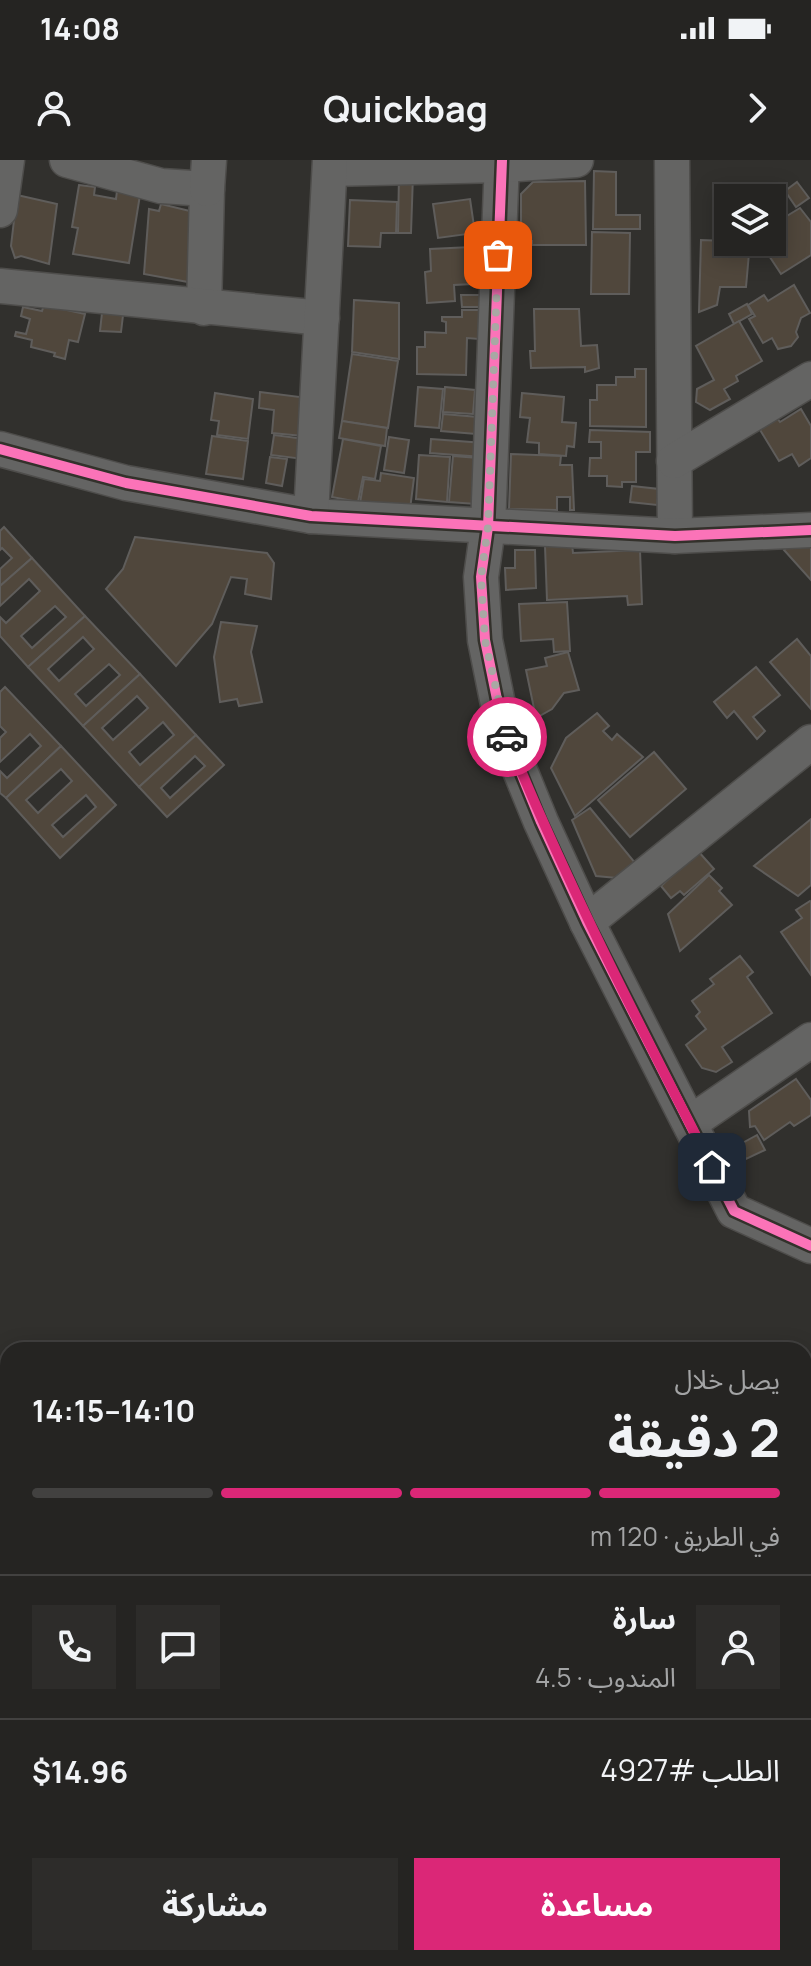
<!DOCTYPE html>
<html lang="ar">
<head>
<meta charset="utf-8">
<style>
	body { margin:0; font-family:Manrope,"Noto Sans Arabic",sans-serif; background:#2d2c2a; color:#f1f3f6; direction:rtl; height:100vh; display:flex; flex-direction:column; font-size:30px; white-space:nowrap }
	* { box-sizing:border-box; margin:0 }
	p { font-size:26px; color:#a3a4a5 }
	.icon { flex:none; width:44px; height:44px; fill:none; stroke:currentColor; stroke-width:2; stroke-linecap:round; stroke-linejoin:round }
	.map { position:relative; flex:1; overflow:hidden; direction:ltr }
	.drawer { position:absolute; left:0px; top:1182px; width:812px; height:624px; display:flex; flex-direction:column; background:#252422; border-radius:24px 24px 0 0; box-shadow:0 4px 20px #0003,0 0 0 2px #424140; direction:rtl }
	.drawer>* { flex:none }
	.controls { position:absolute; left:714px; top:24px; display:grid; gap:16px }
	.controls a { display:grid; place-items:center; width:72px; height:72px; border-radius:0px; background:#252422; box-shadow:0 4px 20px #0003,0 0 0 2px #424140; font-size:40px }
	.pin { position:absolute; display:grid; place-items:center; width:68px; height:68px; color:#fff; margin:-34px; border-radius:16px; box-shadow:0 4px 12px #0006 }
	.courier { position:absolute; display:grid; place-items:center; width:80px; height:80px; margin:-40px; border:6px solid #db2777; border-radius:50%; background:#fff; color:#222; box-shadow:0 2px 10px #0007 }
	.head em { font-style:normal; font-weight:700 }
	.head div { display:flex; flex-direction:column-reverse }
	.head { display:flex; align-items:center; justify-content:space-between; height:136px; padding:0 32px }
	h1 { font-size:52px; font-weight:700; line-height:60px }
	.bar { display:grid; grid-template-columns:repeat(4,1fr); gap:12px 8px; align-content:center; height:96px; padding:0 32px }
	.bar i { height:10px; border-radius:6px; background:#424140 }
	.bar .current { background:#db2777 }
	.bar p { grid-column:span 4 }
	.line { display:flex; align-items:center; gap:20px; padding:0 32px; border-top:2px solid #424140 }
	.line div { flex:1 }
	.round { display:grid; place-items:center; flex:none; width:84px; height:84px; border-radius:0px; background:#2d2c2a }
	.cta { display:flex; gap:16px; margin-top:auto; padding:16px 32px }
	.cta a { flex:1; height:92px; border-radius:0px; background:#db2777; color:#fff; font-size:32px; font-weight:700; line-height:92px; text-align:center }
	.cta a+a { background:#2d2c2a; color:#f1f3f6 }
	.status { display:flex; justify-content:space-between; align-items:center; height:56px; padding:0 40px; background:#252422; direction:ltr }
	.status svg { height:22px; fill:currentColor }
	header { display:flex; justify-content:space-between; align-items:center; height:104px; padding:0 32px; background:#252422; font-size:36px; font-weight:700 }
	.map>svg:first-child { display:block }
	.building { fill:#50473c; stroke:#5f5d5b; stroke-width:2; fill-rule:evenodd }
	.lines { fill:none; stroke-linecap:round; stroke-linejoin:round }
	.minor-casing { stroke:#4e4d4b; stroke-width:37 }
	.minor { stroke:#646463; stroke-width:34 }
	.cycleway-casing { stroke:#33312b; stroke-width:15 }
	.cycleway { stroke:#fb73b8; stroke-width:10 }
	.done { stroke:#a9a8a4; stroke-width:8; stroke-dasharray:0 14.4 }
	.route { stroke:#db2777; stroke-width:10 }
</style>
</head>
<body>
<div class="status"><b>14:08</b><svg viewBox="0 0 49 12"><path d="M0 12V9h3v3zM5 12V6h3v6zM10 12V3h3v9zM15 12V0h3v12zM26 1h20v11H26zM47 4h2v5h-2z"/></svg></div>
<header><svg class="icon" aria-label="forward" viewBox="0 0 24 24"><path d="M9 5l7 7-7 7"/></svg>Quickbag<svg class="icon" aria-label="person" viewBox="0 0 24 24"><circle cx="12" cy="8" r="4"/><path d="M4 21q1-7 8-7t8 7"/></svg></header>
<div class="map">
<svg width="811" height="1806" viewBox="0 0 811 1806">
	<rect width="100%" height="100%" fill="#31302d"/>
	<!-- building -->
	<g class="building">
		<polygon points="594,11 616,12 616,55 640,55 640,69 593,69"/>
		<polygon points="399,14 413,15 411,73 398,73"/>
		<polygon points="585,21 586,85 532,85 532,81 521,81 521,34 533,22"/>
		<polygon points="797,22 809,38 796,47 785,31"/>
		<polygon points="79,25 95,27 94,35 116,39 117,31 140,35 129,103 73,94 78,68 72,67"/>
		<polygon points="17,35 57,44 49,104 21,96 15,98 11,86"/>
		<polygon points="470,39 475,73 438,78 433,44"/>
		<polygon points="350,40 397,42 396,73 381,73 380,87 348,86"/>
		<polygon points="161,44 194,52 188,122 144,114 149,49 159,51"/>
		<polygon points="800,48 811,62 811,95 781,114 760,82 772,82 772,65"/>
		<polygon points="592,72 630,73 629,134 591,134"/>
		<polygon points="701,80 750,82 746,127 720,127 717,145 699,152"/>
		<polygon points="471,87 473,124 454,125 455,141 427,143 425,112 431,111 430,89"/>
		<polygon points="794,125 810,153 801,158 796,172 798,177 791,186 778,189 772,178 763,183 749,159 755,156 748,145 764,135 768,141"/>
		<polygon points="461,135 486,135 486,147 462,147"/>
		<polygon points="354,140 399,143 399,199 352,192"/>
		<polygon points="103,144 124,147 121,172 100,171"/>
		<polygon points="747,144 752,154 734,164 729,154"/>
		<polygon points="44,145 85,154 78,182 69,180 65,199 54,196 55,193 31,187 32,180 15,176 16,172 26,174 30,159 21,156 23,147 42,151"/>
		<polygon points="534,149 579,149 581,186 597,185 599,208 585,212 585,207 531,208 530,191 535,191"/>
		<polygon points="462,150 480,150 479,179 467,178 466,215 417,214 417,187 425,187 425,172 446,173 446,162 442,161 442,157 462,157"/>
		<polygon points="739,161 762,201 736,216 738,221 724,229 730,239 710,250 696,242 697,229 714,220 696,186"/>
		<polygon points="352,194 398,201 388,268 342,261"/>
		<polygon points="635,209 646,209 646,267 590,266 590,240 597,240 597,225 616,225 616,217 635,217"/>
		<polygon points="418,227 443,229 439,268 415,266"/>
		<polygon points="445,227 475,230 473,254 443,252"/>
		<polygon points="260,232 308,238 303,276 272,273 274,250 259,248"/>
		<polygon points="215,233 253,239 248,279 217,275 219,261 211,260"/>
		<polygon points="522,233 564,237 562,262 576,263 574,287 567,286 566,296 539,294 539,283 527,282 530,258 520,257"/>
		<polygon points="801,249 811,266 811,298 799,306 792,294 779,301 757,265 774,254 780,262"/>
		<polygon points="443,254 478,257 476,274 441,271"/>
		<polygon points="342,261 387,268 385,286 339,278"/>
		<polygon points="590,270 650,272 650,292 636,292 636,322 622,322 622,327 607,326 607,316 589,316 590,298 601,298 601,282 589,282"/>
		<polygon points="274,275 305,279 303,299 271,295"/>
		<polygon points="212,276 248,281 243,319 206,314"/>
		<polygon points="389,277 409,280 404,313 384,310"/>
		<polygon points="343,279 381,286 375,319 363,317 358,342 332,337"/>
		<polygon points="431,279 484,283 483,297 430,293"/>
		<polygon points="511,294 561,296 560,305 572,305 574,350 570,350 570,337 557,337 557,350 509,349"/>
		<polygon points="419,295 450,297 447,342 416,339"/>
		<polygon points="453,296 479,298 476,344 449,342"/>
		<polygon points="270,297 287,299 282,326 266,323"/>
		<polygon points="381,313 414,318 410,349 360,343 364,319 380,321"/>
		<polygon points="632,326 659,329 657,345 630,342"/>
		<polygon points="4,367 32,398 0,426 0,409 12,398 2,388 0,390 0,371"/>
		<polygon points="135,377 267,393 274,403 271,439 245,434 247,419 231,417 212,464 176,506 106,429 123,409"/>
		<polygon points="793,382 811,382 811,420 784,390"/>
		<polygon points="572,384 573,393 640,390 642,444 628,445 627,436 547,440 545,386"/>
		<polygon points="515,390 535,390 536,428 506,430 505,408 515,408"/>
		<path d="M32,398L85,456L28,507L0,476V457L6,463L40,431L29,419L0,446V426ZM55,446L66,457L32,488L21,476Z"/>
		<polygon points="567,442 570,491 554,492 553,479 521,481 519,444"/>
		<path d="M85,456L140,514L83,566L28,507ZM83,477L94,489L59,521L48,509ZM109,504L120,515L86,546L75,534Z"/>
		<polygon points="221,462 257,466 251,492 262,542 239,546 237,539 220,542 214,497"/>
		<polygon points="797,479 811,496 811,549 770,502"/>
		<polygon points="568,492 579,530 564,533 552,549 536,558 526,510 547,506 545,498"/>
		<polygon points="756,507 780,535 753,557 765,571 757,579 734,551 727,558 714,542"/>
		<path d="M140,514L196,575L139,627L83,566ZM137,536L148,548L113,580L102,568ZM163,562L174,575L140,605L129,592Z"/>
		<polygon points="5,527 61,586 6,638 0,633 0,611 7,618 41,586 30,574 0,602 0,578 6,572 0,566 0,532"/>
		<polygon points="597,553 609,566 603,571 612,580 617,574 643,597 575,656 551,608 566,578"/>
		<path d="M196,575L224,605L167,657L139,627ZM195,596L205,606L170,638L161,628Z"/>
		<path d="M61,586L116,645L60,698L6,638ZM61,609L72,621L38,653L26,640ZM86,635L96,647L63,677L52,665Z"/>
		<polygon points="654,592 686,629 630,677 598,640"/>
		<polygon points="590,648 636,704 617,718 596,716 572,660"/>
		<polygon points="811,659 811,725 798,736 754,706"/>
		<polygon points="698,691 714,709 684,735 680,731 671,738 661,726"/>
		<polygon points="709,715 722,728 719,731 732,745 680,791 668,754"/>
		<polygon points="810,741 811,742 811,815 781,772 802,758 796,750"/>
		<polygon points="740,796 753,812 747,817 772,853 722,887 732,902 716,912 702,908 686,885 706,869 696,856 700,852 692,841 714,824 710,819"/>
		<polygon points="796,919 811,940 811,955 794,966 790,962 764,980 755,966 750,967 749,951"/>
		<polygon points="757,975 765,990 746,999 739,985"/>
	</g>
	<g class="lines">
		<!-- minor casing -->
		<g class="minor-casing">
			<g id="minor">
				<polyline points="67,0 161,26 207,29 204,148"/>
				<polyline points="502,0 488,367 481,417 485,480 503,569 541,662 587,762 734,1051 811,1086"/>
				<polyline points="672,0 675,376"/>
				<polyline points="330,9 502,5 576,0"/>
				<polyline points="207,29 209,0"/>
				<polyline points="0,50 7,0"/>
				<polyline points="0,126 322,158"/>
				<polyline points="0,289 126,323 311,356 675,376 811,370"/>
				<polyline points="674,301 811,219"/>
				<polyline points="311,356 330,0"/>
				<polyline points="587,762 811,582"/>
				<polyline points="690,963 811,880"/>
				<polyline points="804,1274 811,1274"/>
				<polyline points="804,1468 811,1464"/>
				<polyline points="0,1524 8,1522"/>
				<polyline points="0,1756 8,1754"/>
				<polyline points="379,1798 381,1806"/>
			</g>
		</g>
		<!-- minor -->
		<use href="#minor" class="minor"/>
		<!-- cycleway casing -->
		<g class="cycleway-casing">
			<g id="cycleway">
				<polyline points="502,0 488,367 481,417 485,480 503,569 541,662 587,762 734,1051 811,1086"/>
				<polyline points="0,289 126,323 311,356 675,376 811,370"/>
			</g>
		</g>
		<!-- cycleway -->
		<use href="#cycleway" class="cycleway"/>
	</g>
	<g class="lines">
		<!-- done -->
		<polyline class="done" points="498,95 488,367 481,417 485,480 507,577"/>
		<!-- route -->
		<path class="route" d="M507,577C568,726 639,864 712,1007"/>
	</g>
</svg>
<div class="controls">
<a><svg class="icon" aria-label="layers" viewBox="0 0 24 24"><path d="M12 4l9 5-9 5-9-5zM3 14l9 5 9-5"/></svg></a>
</div>
<div class="pin" style="left:498px;top:95px;background:#ea580c"><svg class="icon" aria-label="bag" viewBox="0 0 24 24"><path d="M5 8h14l-1 12H6zM9 8a3 3 0 0 1 6 0"/></svg></div>
<div class="pin" style="left:712px;top:1007px;background:#1f2937"><svg class="icon" aria-label="home" viewBox="0 0 24 24"><path d="M3 11l9-7 9 7M6 9v11h12V9"/></svg></div>
<div class="courier" style="left:507px;top:577px"><svg class="icon" aria-label="car" viewBox="0 0 24 24"><path d="M5 17H2v-5l4-1 3-4h7l3 4 3 1v5h-3M9 17h6M6 11h13"/><circle cx="7" cy="17" r="2"/><circle cx="17" cy="17" r="2"/></svg></div>
<section class="drawer">
<div class="head"><div><h1>2 دقيقة</h1><p>يصل خلال</p></div><em>14:10–14:15</em></div>
<div class="bar"><i class="current"></i><i class="current"></i><i class="current"></i><i></i><p>في الطريق · 120 m</p></div>
<div class="line" style="height:144px"><a class="round"><svg class="icon" aria-label="person" viewBox="0 0 24 24"><circle cx="12" cy="8" r="4"/><path d="M4 21q1-7 8-7t8 7"/></svg></a><div><b>سارة</b><p>المندوب · 4.5</p></div><a class="round"><svg class="icon" aria-label="chat" viewBox="0 0 24 24"><path d="M4 5h16v11H9l-5 4z"/></svg></a><a class="round"><svg class="icon" aria-label="phone" viewBox="0 0 24 24"><path d="M5 4h4l2 5-3 2q2 4 5 5l2-3 5 2v4C11 20 4 13 5 4z"/></svg></a></div>
<div class="line" style="height:104px"><div>الطلب #4927</div><b>$14.96</b></div>
<div class="cta"><a>مساعدة</a><a>مشاركة</a></div>
</section>
</div>
</body>
</html>
